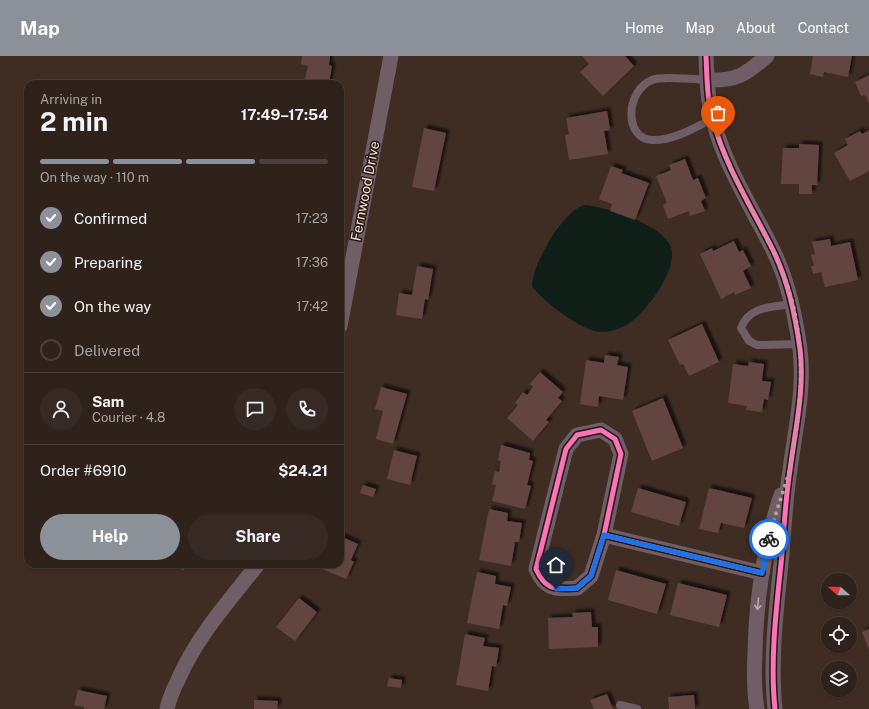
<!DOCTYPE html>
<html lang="en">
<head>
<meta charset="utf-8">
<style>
	body { margin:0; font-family:"Public Sans",sans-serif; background:#372a24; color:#f1f3f6; height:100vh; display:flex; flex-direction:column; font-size:15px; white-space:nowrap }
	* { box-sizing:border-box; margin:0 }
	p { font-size:13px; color:#a7a4a3 }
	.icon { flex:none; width:22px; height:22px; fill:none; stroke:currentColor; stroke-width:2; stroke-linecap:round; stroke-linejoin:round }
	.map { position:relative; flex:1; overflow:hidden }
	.side { position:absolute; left:24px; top:24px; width:320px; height:488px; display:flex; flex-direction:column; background:#2f221b; border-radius:12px; box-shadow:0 1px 3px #0004,0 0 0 1px #4a3f3a }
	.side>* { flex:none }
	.needle { width:26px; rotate:290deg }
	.buttons { position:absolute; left:821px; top:517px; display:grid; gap:8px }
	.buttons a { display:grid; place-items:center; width:36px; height:36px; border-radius:50%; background:#2f221b; box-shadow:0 1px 3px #0004,0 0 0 1px #4a3f3a; font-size:20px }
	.pin { position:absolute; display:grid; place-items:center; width:34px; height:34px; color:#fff; margin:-41px -17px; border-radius:50% 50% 50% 0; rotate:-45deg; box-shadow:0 0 4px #0007 }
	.pin .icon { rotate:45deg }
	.courier { position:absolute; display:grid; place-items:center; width:40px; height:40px; margin:-20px; border:3px solid #1a73e8; border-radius:50%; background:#fff; color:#222; box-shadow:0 1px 5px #0007 }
	.overview em { font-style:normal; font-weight:700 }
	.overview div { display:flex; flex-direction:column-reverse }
	.overview { display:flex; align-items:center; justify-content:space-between; height:68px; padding:0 16px }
	h1 { font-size:26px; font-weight:700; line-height:30px }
	.bar { display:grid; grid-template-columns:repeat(4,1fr); gap:6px 4px; align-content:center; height:48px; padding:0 16px }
	.bar i { height:5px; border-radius:3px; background:#4a3f3a }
	.bar .selected { background:#8c9099 }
	.bar p { grid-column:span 4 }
	.line { display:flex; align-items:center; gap:10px; padding:0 16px; border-top:1px solid #4a3f3a }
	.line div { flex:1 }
	.round { display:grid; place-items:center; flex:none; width:42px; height:42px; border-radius:21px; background:#372a24 }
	ol { padding:0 16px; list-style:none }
	li { display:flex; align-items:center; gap:12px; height:44px }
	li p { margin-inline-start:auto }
	li .icon { padding:4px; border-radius:50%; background:#8c9099; color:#fff; stroke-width:4 }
	li:last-child { color:#a7a4a3 }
	li i { width:22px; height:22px; border:2px solid #4a3f3a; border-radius:50% }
	.primary-button { display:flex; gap:8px; margin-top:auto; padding:8px 16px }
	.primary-button a { flex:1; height:46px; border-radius:24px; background:#8c9099; color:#fff; font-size:16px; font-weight:700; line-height:46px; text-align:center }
	.primary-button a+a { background:#372a24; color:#f1f3f6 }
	header { display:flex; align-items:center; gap:24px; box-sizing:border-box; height:56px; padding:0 20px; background:#8c9099; color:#fff }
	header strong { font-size:19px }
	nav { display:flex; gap:22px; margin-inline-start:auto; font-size:14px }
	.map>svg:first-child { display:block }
	.water { fill:#0f1e17 }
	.building { fill:#624541; filter:url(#shadow) }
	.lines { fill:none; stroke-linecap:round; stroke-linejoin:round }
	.lane { stroke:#6f5e65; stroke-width:8 }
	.street { stroke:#6f5e65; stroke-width:15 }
	.cycleway-casing { stroke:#25160f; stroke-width:8 }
	.cycleway { stroke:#fb73b8; stroke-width:5 }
	.oneway { stroke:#bba7a5 }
	.done { stroke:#b8a39a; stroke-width:4; stroke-dasharray:0 7.2 }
	.route { stroke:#1a73e8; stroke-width:5 }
	.labels { text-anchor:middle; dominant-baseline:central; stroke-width:3; stroke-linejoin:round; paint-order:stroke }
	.street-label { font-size:14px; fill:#f9e3d9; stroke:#25160f }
</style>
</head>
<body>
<header>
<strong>Map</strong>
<nav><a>Home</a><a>Map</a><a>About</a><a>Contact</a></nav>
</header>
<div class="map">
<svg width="869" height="653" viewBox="0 0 869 653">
	<defs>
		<filter id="shadow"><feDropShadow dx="3.5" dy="-3.5" stdDeviation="1" flood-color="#0009"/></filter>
	</defs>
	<rect width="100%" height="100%" fill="#3f2d24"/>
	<!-- water -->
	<path class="water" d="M586,149C608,152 662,168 671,191C679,213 644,260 625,270C618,273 610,276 602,276C584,277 542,245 532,230C532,210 564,151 586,149Z"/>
	<!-- building -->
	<g class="building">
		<polygon points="302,0 330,0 329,9 332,10 329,28 304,28 308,10 301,8"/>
		<polygon points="582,0 625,0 634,10 603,40 580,16 589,8"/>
		<polygon points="813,0 852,0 848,21 824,16 823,21 810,18"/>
		<polygon points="869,19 869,47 865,39 861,40 855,26"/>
		<polygon points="607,55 610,74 604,75 608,98 569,104 565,79 569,78 566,62"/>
		<polygon points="424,72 446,77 434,135 412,131"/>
		<polygon points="869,74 869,115 850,125 834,97 848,89 845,83 860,75 862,78"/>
		<polygon points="799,88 819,89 817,129 812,129 812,138 799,138 799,128 781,128 783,92 799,92"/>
		<polygon points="685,103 693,124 698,122 706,142 701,145 705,155 690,160 689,155 668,163 663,149 667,147 656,120 671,114 669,109"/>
		<polygon points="611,110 623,114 621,117 649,127 635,164 610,155 612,148 599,143"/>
		<polygon points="830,183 831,190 850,186 858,224 825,231 821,216 813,218 811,210 814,210 811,199 815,198 812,186"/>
		<polygon points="734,185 739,196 743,194 751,210 743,215 751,232 735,239 734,236 721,243 700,198 712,192 713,195"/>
		<polygon points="417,210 433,213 428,244 425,243 422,263 396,259 399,237 412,239"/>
		<polygon points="702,268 719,306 689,320 683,308 680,309 668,284"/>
		<polygon points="605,299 619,301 617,309 628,311 623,344 599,340 598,351 580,348 586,304 604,307"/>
		<polygon points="749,306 764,308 762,325 771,326 768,344 764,343 762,356 746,354 747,350 728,347 733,308 748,310"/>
		<polygon points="540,316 563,336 558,342 562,345 546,364 549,366 533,385 507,362 518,349 515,347 523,336 527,339 533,331 530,328"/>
		<polygon points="381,331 407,338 393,388 376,383 383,355 375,353"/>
		<polygon points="663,342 683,392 652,405 632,355"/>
		<polygon points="501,389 530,397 529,404 533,405 527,429 531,430 525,453 492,445 496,429 492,428 495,415 499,416 501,405 498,404"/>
		<polygon points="394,394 417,400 410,429 387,423"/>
		<polygon points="363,429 376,433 373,441 360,437"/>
		<polygon points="638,432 686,446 679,470 631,456"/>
		<polygon points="709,432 752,442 744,472 721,467 718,477 699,473"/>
		<polygon points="489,453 508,457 507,465 522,467 519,486 515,486 511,510 479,504"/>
		<polygon points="340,480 358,488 351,504 354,506 346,523 322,513 324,508 340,508"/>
		<polygon points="175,508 188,508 183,515"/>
		<polygon points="616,514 666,528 657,558 608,544"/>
		<polygon points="477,516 496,520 495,528 511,531 507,550 503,549 499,573 467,567"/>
		<polygon points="678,527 727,539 719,571 670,559"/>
		<polygon points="299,542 317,556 295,585 276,571"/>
		<polygon points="591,556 592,571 598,571 598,591 549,593 548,562 573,561 572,557"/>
		<polygon points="869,573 869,594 862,576"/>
		<polygon points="465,578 485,582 483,590 499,592 496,611 492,610 488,635 456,629"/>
		<polygon points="389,622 402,624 401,632 387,630"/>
		<polygon points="78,634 107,640 104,653 84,653 84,651 74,649"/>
		<polygon points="607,638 613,653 594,653 590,644"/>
		<polygon points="694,639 695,653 669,653 668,641"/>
		<polygon points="254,644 278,645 277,653 254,653"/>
	</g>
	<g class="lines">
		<!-- lane -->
		<g class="lane">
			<path d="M707,24C695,23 660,20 652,24C625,35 624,83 652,84C673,85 694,72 712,63"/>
			<path d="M792,248C772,251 749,250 741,272L749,285L757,289L799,288"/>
			<polyline points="620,649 637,653"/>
		</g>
		<!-- street -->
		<g class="street">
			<path d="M706,0C707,21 707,44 713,64C725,110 751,150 772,192C788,224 795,258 800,293C805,333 795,374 790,414C785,445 784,477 781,508C776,555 770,606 775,653"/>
			<path d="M707,24C737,25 745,19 767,0"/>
			<polyline points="340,270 391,0"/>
			<path d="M604,479L591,520L577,532C555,533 546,535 536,513L566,393L577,379L601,374L615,383L621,398L604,479L762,517"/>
			<path d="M167,653C169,643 173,634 178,624C197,580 229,545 258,508"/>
			<path d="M757,653C754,635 754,616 755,598C756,544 764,490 781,439"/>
		</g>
		<!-- cycleway casing -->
		<g class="cycleway-casing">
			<g id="cycleway">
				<path d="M706,0C707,21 707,44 713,64C725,110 751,150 772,192C788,224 795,258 800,293C805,333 795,374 790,414C785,445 784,477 781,508C776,555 770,606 775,653"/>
				<path d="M604,479L591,520L577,532C555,533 546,535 536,513L566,393L577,379L601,374L615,383L621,398L604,479L762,517"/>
			</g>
		</g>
		<!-- cycleway -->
		<use href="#cycleway" class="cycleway"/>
	</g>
	<!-- one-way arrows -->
	<defs><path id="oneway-shaft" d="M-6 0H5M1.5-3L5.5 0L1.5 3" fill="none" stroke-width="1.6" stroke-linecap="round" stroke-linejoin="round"/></defs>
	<use class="oneway" href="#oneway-shaft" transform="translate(758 548) rotate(95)"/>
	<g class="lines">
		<!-- done -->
		<path class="done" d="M718,81C734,128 763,170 782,215C804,269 804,327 795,383C793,394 792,405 789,416C783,438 774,460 769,483"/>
		<!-- route -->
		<polyline class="route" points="556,533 577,532 591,520 604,479 762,517 769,483"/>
	</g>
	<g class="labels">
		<!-- street labels -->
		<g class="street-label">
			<text transform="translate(365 135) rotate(-79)">Fernwood Drive</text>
		</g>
	</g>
</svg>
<div class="buttons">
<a><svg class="needle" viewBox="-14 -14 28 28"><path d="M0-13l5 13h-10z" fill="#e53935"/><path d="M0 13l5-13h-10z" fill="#a7a4a3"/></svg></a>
<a><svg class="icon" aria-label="locate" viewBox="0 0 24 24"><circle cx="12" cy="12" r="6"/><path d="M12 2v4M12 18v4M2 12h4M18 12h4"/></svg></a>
<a><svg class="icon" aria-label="layers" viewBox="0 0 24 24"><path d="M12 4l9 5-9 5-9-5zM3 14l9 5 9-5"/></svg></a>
</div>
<div class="pin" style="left:718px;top:81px;background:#ea580c"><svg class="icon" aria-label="bag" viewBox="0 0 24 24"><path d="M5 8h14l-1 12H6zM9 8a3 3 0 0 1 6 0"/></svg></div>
<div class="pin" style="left:556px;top:533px;background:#1f2937"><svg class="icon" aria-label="home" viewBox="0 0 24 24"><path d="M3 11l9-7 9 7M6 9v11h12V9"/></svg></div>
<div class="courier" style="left:769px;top:483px"><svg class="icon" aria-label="bike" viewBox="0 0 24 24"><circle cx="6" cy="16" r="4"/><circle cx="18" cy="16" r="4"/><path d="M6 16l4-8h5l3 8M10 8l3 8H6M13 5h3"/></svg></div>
<section class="side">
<div class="overview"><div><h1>2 min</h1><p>Arriving in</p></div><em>17:49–17:54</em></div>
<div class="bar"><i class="selected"></i><i class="selected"></i><i class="selected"></i><i></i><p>On the way · 110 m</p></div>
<ol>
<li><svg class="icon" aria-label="check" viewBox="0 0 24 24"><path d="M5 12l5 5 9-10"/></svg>Confirmed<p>17:23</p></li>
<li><svg class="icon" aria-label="check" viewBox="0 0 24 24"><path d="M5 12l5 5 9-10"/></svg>Preparing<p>17:36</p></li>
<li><svg class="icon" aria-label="check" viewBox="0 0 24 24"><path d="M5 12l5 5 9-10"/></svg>On the way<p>17:42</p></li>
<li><i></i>Delivered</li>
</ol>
<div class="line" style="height:72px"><a class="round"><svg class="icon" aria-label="person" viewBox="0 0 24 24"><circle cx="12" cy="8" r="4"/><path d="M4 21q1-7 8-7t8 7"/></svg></a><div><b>Sam</b><p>Courier · 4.8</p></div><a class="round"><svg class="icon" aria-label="chat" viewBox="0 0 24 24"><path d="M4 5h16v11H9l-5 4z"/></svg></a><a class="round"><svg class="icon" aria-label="phone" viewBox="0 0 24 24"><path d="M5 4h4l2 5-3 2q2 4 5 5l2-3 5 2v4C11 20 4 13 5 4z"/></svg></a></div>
<div class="line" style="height:52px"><div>Order #6910</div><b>$24.21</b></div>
<div class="primary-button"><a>Help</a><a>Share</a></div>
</section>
</div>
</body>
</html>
